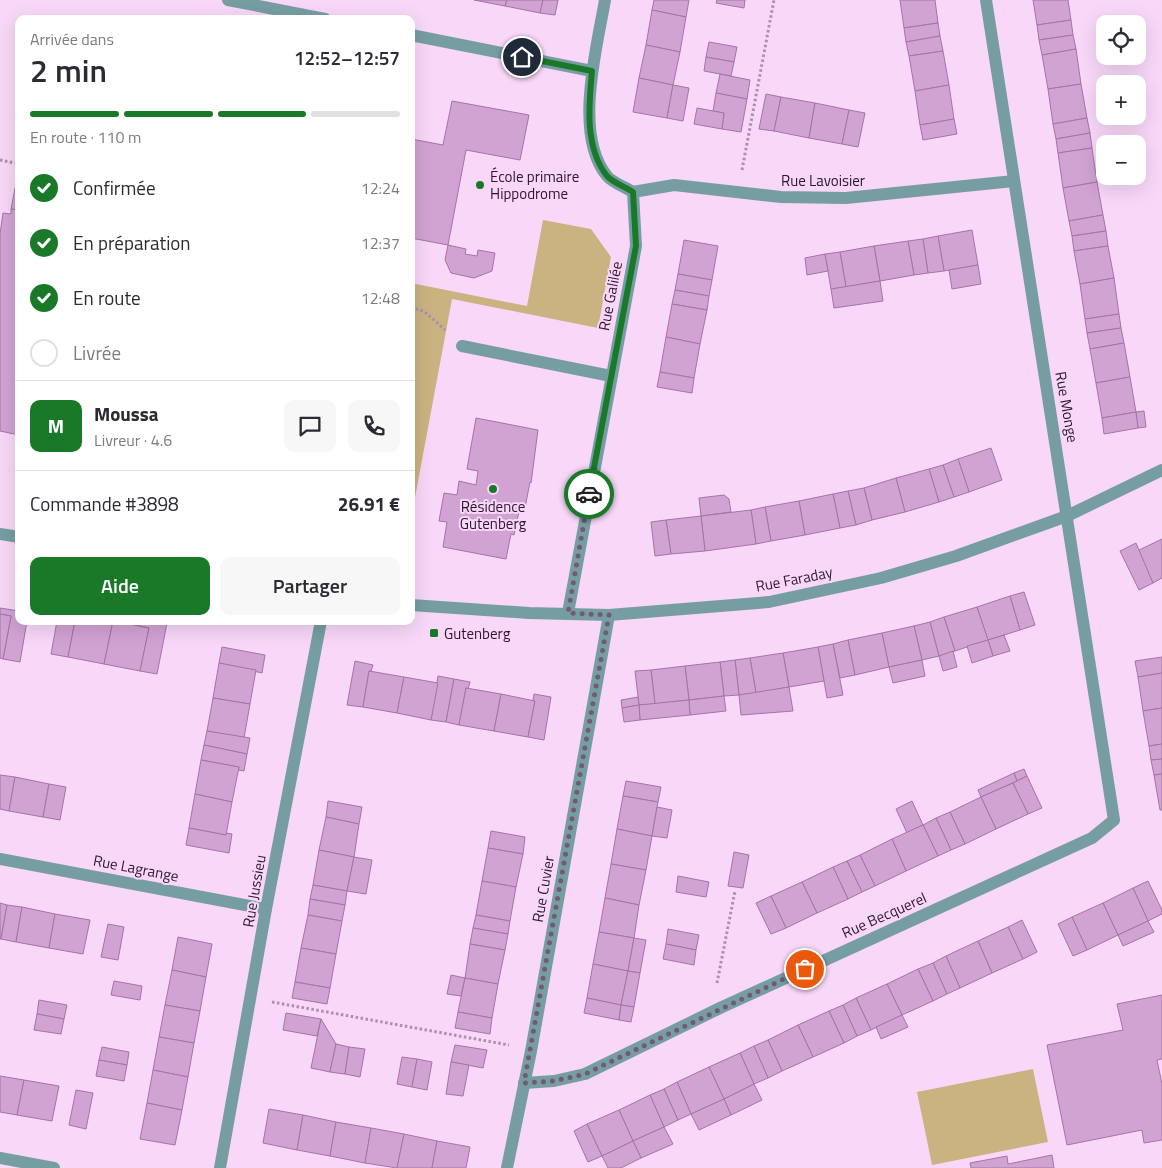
<!DOCTYPE html>
<html lang="fr">
<head>
<meta charset="utf-8">
<style>
	body { margin:0; font-family:"Titillium Web",sans-serif; background:#f7f7f7; color:#2b2b33; height:100vh; display:flex; flex-direction:column; font-size:19px; white-space:nowrap }
	* { box-sizing:border-box; margin:0 }
	p { font-size:16px; color:#7c7c81 }
	.icon { flex:none; width:28px; height:28px; fill:none; stroke:currentColor; stroke-width:2; stroke-linecap:round; stroke-linejoin:round }
	.map { position:relative; flex:1; overflow:hidden }
	.details { position:absolute; left:15px; top:15px; width:400px; height:610px; display:flex; flex-direction:column; background:#fff; border-radius:10px; box-shadow:0 5px 20px #0002 }
	.details>* { flex:none }
	.buttons { position:absolute; left:1096px; top:15px; display:grid; gap:10px }
	.buttons a { display:grid; place-items:center; width:50px; height:50px; border-radius:10px; background:#fff; box-shadow:0 5px 20px #0002; font-size:25px }
	.pin { position:absolute; display:grid; place-items:center; width:42px; height:42px; color:#fff; margin:-21px; border:2px solid #fff; border-radius:50%; box-shadow:0 1px 5px #0007 }
	.courier { position:absolute; display:grid; place-items:center; width:50px; height:50px; margin:-25px; border:4px solid #1a7929; border-radius:50%; background:#fff; color:#222; box-shadow:0 1px 6px #0007 }
	.head em { font-style:normal; font-weight:600 }
	.head div { display:flex; flex-direction:column-reverse }
	.head { display:flex; align-items:center; justify-content:space-between; height:85px; padding:0 15px }
	h1 { font-size:32px; font-weight:600; line-height:38px }
	.bar { display:grid; grid-template-columns:repeat(4,1fr); gap:8px 5px; align-content:center; height:60px; padding:0 15px }
	.bar i { height:6px; border-radius:4px; background:#e1e1e2 }
	.bar .selected { background:#1a7929 }
	.bar p { grid-column:span 4 }
	.line { display:flex; align-items:center; gap:12px; padding:0 15px; border-top:1px solid #e1e1e2 }
	.line div { flex:1 }
	.round { display:grid; place-items:center; flex:none; width:52px; height:52px; border-radius:10px; background:#f7f7f7 }
	ol { padding:0 15px; list-style:none }
	li { display:flex; align-items:center; gap:15px; height:55px }
	li p { margin-inline-start:auto }
	li .icon { padding:5px; border-radius:50%; background:#1a7929; color:#fff; stroke-width:4 }
	li:last-child { color:#7c7c81 }
	li i { width:28px; height:28px; border:2px solid #e1e1e2; border-radius:50% }
	.cta { display:flex; gap:10px; margin-top:auto; padding:10px 15px }
	.cta a { flex:1; height:58px; border-radius:10px; background:#1a7929; color:#fff; font-size:20px; font-weight:600; line-height:58px; text-align:center }
	.cta a+a { background:#f7f7f7; color:#2b2b33 }
	.map>svg:first-child { display:block }
	.green { fill:#cbb381 }
	.building { fill:#d1a3d3; stroke:#a673a8 }
	.lines { fill:none; stroke-linecap:round; stroke-linejoin:round }
	.path { stroke:#ab8fac; stroke-width:3; stroke-dasharray:2.5 2.5; stroke-linecap:butt }
	.lane { stroke:#769ea2; stroke-width:12 }
	.street { stroke:#769ea2; stroke-width:12 }
	.done { stroke:#735a74; stroke-width:5; stroke-dasharray:0 9 }
	.route { stroke:#1a7929; stroke-width:6 }
	.poi-dot { fill:#1a7929; stroke:#f8d7f9; stroke-width:2 }
	.labels { text-anchor:middle; dominant-baseline:central; stroke-width:4; stroke-linejoin:round; paint-order:stroke }
	.poi-label { font-size:15px; fill:#2c172d; stroke:#f8d7f9; text-anchor:start }
	.street-label { font-size:15px; fill:#2c172d; stroke:#f8d7f9 }
</style>
</head>
<body>
<div class="map">
<svg width="1162" height="1168" viewBox="0 0 1162 1168">
	<rect width="100%" height="100%" fill="#f8d7f9"/>
	<!-- green -->
	<g class="green">
		<polygon points="543,220 591,229 611,257 598,328 452,299 411,519 411,283 527,306"/>
		<polygon points="1033,1069 1048,1142 932,1165 917,1092"/>
	</g>
	<!-- building -->
	<g class="building">
		<polygon points="474,0 507,0 505,6"/>
		<polygon points="507,0 543,0 540,13 505,6"/>
		<polygon points="543,0 558,0 555,15 540,13"/>
		<polygon points="654,0 689,0 686,17 652,10"/>
		<polygon points="717,0 745,0 744,8 716,3"/>
		<polygon points="900,0 935,0 938,23 904,28"/>
		<polygon points="1033,0 1068,0 1071,20 1037,25"/>
		<polygon points="652,10 686,17 680,52 646,45"/>
		<polygon points="1071,20 1073,35 1039,40 1037,25"/>
		<polygon points="938,23 940,36 906,42 904,28"/>
		<polygon points="1073,35 1076,49 1042,55 1039,40"/>
		<polygon points="940,36 943,51 909,56 906,42"/>
		<polygon points="709,42 737,47 734,62 706,57"/>
		<polygon points="646,45 680,52 673,85 639,78"/>
		<polygon points="1076,49 1081,84 1048,89 1042,55"/>
		<polygon points="943,51 949,85 915,91 909,56"/>
		<polygon points="706,57 734,62 731,76 704,71"/>
		<polygon points="720,74 750,80 747,99 716,93"/>
		<polygon points="639,78 673,85 667,118 633,112"/>
		<polygon points="1081,84 1087,118 1053,124 1048,89"/>
		<polygon points="673,85 689,88 683,121 667,118"/>
		<polygon points="949,85 954,119 920,125 915,91"/>
		<polygon points="716,93 747,99 741,132 722,129 724,113 713,111"/>
		<polygon points="766,94 781,97 774,131 759,129"/>
		<polygon points="781,97 815,103 809,138 774,131"/>
		<polygon points="452,101 529,115 520,160 466,150 448,245 411,238 411,139 443,145"/>
		<polygon points="815,103 849,110 842,144 809,138"/>
		<polygon points="697,108 724,113 722,129 694,124"/>
		<polygon points="849,110 865,113 858,147 842,144"/>
		<polygon points="1087,118 1090,133 1056,139 1053,124"/>
		<polygon points="954,119 957,134 923,140 920,125"/>
		<polygon points="1090,133 1092,148 1058,153 1056,139"/>
		<polygon points="1092,148 1097,182 1063,188 1058,153"/>
		<polygon points="1097,182 1103,215 1069,221 1063,188"/>
		<polygon points="15,188 19,189 19,210 11,209"/>
		<polygon points="11,209 19,210 19,435 0,431 0,234 3,213 11,214"/>
		<polygon points="1103,215 1106,231 1072,236 1069,221"/>
		<polygon points="972,230 978,265 944,271 938,236"/>
		<polygon points="1106,231 1108,246 1074,251 1072,236"/>
		<polygon points="938,236 944,271 928,273 923,239"/>
		<polygon points="923,239 928,273 914,275 908,241"/>
		<polygon points="684,240 718,246 712,280 678,274"/>
		<polygon points="908,241 914,275 880,281 874,246"/>
		<polygon points="448,245 466,249 465,254 477,256 478,250 495,253 492,271 474,278 451,273 445,260"/>
		<polygon points="874,246 880,281 846,287 840,252"/>
		<polygon points="1108,246 1114,278 1080,284 1074,251"/>
		<polygon points="840,252 846,287 831,289 825,254"/>
		<polygon points="825,254 828,271 807,275 805,258"/>
		<polygon points="978,265 981,284 952,289 949,270"/>
		<polygon points="678,274 712,280 709,296 675,290"/>
		<polygon points="1114,278 1119,314 1085,319 1080,284"/>
		<polygon points="880,281 883,301 834,308 831,289"/>
		<polygon points="675,290 709,296 707,310 672,304"/>
		<polygon points="672,304 707,310 700,344 666,337"/>
		<polygon points="1119,314 1121,328 1087,333 1085,319"/>
		<polygon points="1121,328 1124,343 1090,349 1087,333"/>
		<polygon points="666,337 700,344 694,378 660,372"/>
		<polygon points="1124,343 1130,377 1096,383 1090,349"/>
		<polygon points="660,372 694,378 692,393 657,387"/>
		<polygon points="1130,377 1136,412 1102,418 1096,383"/>
		<polygon points="1144,411 1146,427 1138,428 1136,412"/>
		<polygon points="1136,412 1138,428 1104,434 1102,418"/>
		<polygon points="476,418 538,430 531,483 530,482 525,508 520,507 514,535 511,534 506,559 443,547 447,522 439,521 444,493 457,495 459,481 476,485 478,471 467,469"/>
		<polygon points="991,448 1002,480 969,492 958,459"/>
		<polygon points="958,459 969,492 954,497 943,465"/>
		<polygon points="943,465 954,497 939,502 929,469"/>
		<polygon points="929,469 939,502 905,512 896,478"/>
		<polygon points="896,478 905,512 872,520 864,488"/>
		<polygon points="864,488 872,520 856,525 848,491"/>
		<polygon points="848,491 856,525 840,528 833,494"/>
		<polygon points="833,494 840,528 805,535 799,501"/>
		<polygon points="724,495 729,499 731,512 701,516 699,498"/>
		<polygon points="799,501 805,535 771,541 765,507"/>
		<polygon points="765,507 771,541 756,544 751,510"/>
		<polygon points="751,510 756,544 705,551 701,516"/>
		<polygon points="701,516 705,551 671,554 666,520"/>
		<polygon points="666,520 671,554 655,556 651,522"/>
		<polygon points="1162,539 1162,578 1153,583 1137,551"/>
		<polygon points="1136,543 1153,583 1139,590 1120,551"/>
		<polygon points="1024,592 1035,625 1020,630 1010,596"/>
		<polygon points="1010,596 1020,630 988,640 977,607"/>
		<polygon points="977,607 988,640 955,651 944,617"/>
		<polygon points="0,608 19,611 19,621 27,621 20,662 3,659 11,616 0,614"/>
		<polygon points="0,614 11,616 3,659 0,658"/>
		<polygon points="944,617 955,651 939,656 930,622"/>
		<polygon points="57,621 75,621 68,657 51,654"/>
		<polygon points="75,621 113,621 104,664 68,657"/>
		<polygon points="113,621 149,628 140,671 104,664"/>
		<polygon points="137,621 167,623 157,674 140,671 149,628 136,625"/>
		<polygon points="930,622 939,656 922,660 914,626"/>
		<polygon points="914,626 922,660 889,667 882,633"/>
		<polygon points="882,633 889,667 855,675 848,640"/>
		<polygon points="1004,635 1010,651 993,656 988,640"/>
		<polygon points="848,640 855,675 840,678 833,644"/>
		<polygon points="988,640 993,656 972,663 967,646"/>
		<polygon points="833,644 843,695 827,698 818,647"/>
		<polygon points="222,647 265,655 262,673 219,663"/>
		<polygon points="818,647 824,681 789,687 783,653"/>
		<polygon points="953,651 957,667 943,671 939,656"/>
		<polygon points="783,653 789,687 756,693 750,658"/>
		<polygon points="1162,657 1162,673 1138,677 1135,661"/>
		<polygon points="750,658 756,693 739,695 735,660"/>
		<polygon points="735,660 739,695 724,696 720,662"/>
		<polygon points="922,660 925,676 893,683 889,667"/>
		<polygon points="355,661 373,665 371,671 369,671 363,707 347,705"/>
		<polygon points="720,662 724,696 689,700 685,666"/>
		<polygon points="219,663 256,670 250,704 213,698"/>
		<polygon points="685,666 689,700 655,704 651,670"/>
		<polygon points="651,670 655,704 639,705 635,671"/>
		<polygon points="369,671 404,677 397,713 363,707"/>
		<polygon points="1162,673 1162,708 1143,711 1138,677"/>
		<polygon points="438,676 454,679 446,722 431,720"/>
		<polygon points="404,677 438,683 431,720 397,713"/>
		<polygon points="454,679 470,682 468,689 466,688 459,725 446,722"/>
		<polygon points="789,687 793,711 741,715 739,695"/>
		<polygon points="466,688 501,694 494,731 459,725"/>
		<polygon points="501,694 535,701 528,737 494,731"/>
		<polygon points="534,694 551,697 544,740 528,737 535,701 533,700"/>
		<polygon points="724,696 726,711 690,715 689,700"/>
		<polygon points="638,697 639,705 622,708 621,700"/>
		<polygon points="213,698 250,704 244,738 207,731"/>
		<polygon points="689,700 690,715 640,720 639,705"/>
		<polygon points="639,705 640,720 624,722 622,708"/>
		<polygon points="1162,708 1162,744 1149,746 1143,711"/>
		<polygon points="207,731 250,738 247,754 204,745"/>
		<polygon points="1162,744 1162,759 1151,760 1149,746"/>
		<polygon points="204,745 247,754 244,771 238,770 239,767 201,760"/>
		<polygon points="1162,759 1162,774 1154,775 1151,760"/>
		<polygon points="201,760 239,767 232,802 195,794"/>
		<polygon points="1024,769 1027,776 1017,781 1014,773"/>
		<polygon points="1014,773 1017,781 981,797 978,790"/>
		<polygon points="1162,774 1162,810 1160,810 1154,775"/>
		<polygon points="0,775 15,777 9,811 0,809"/>
		<polygon points="1027,776 1042,808 1028,814 1013,783"/>
		<polygon points="15,777 49,784 43,817 9,811"/>
		<polygon points="626,781 661,787 658,802 623,796"/>
		<polygon points="1013,783 1028,814 996,829 981,797"/>
		<polygon points="49,784 66,787 60,820 43,817"/>
		<polygon points="195,794 232,802 226,835 189,828"/>
		<polygon points="623,796 658,802 652,836 617,829"/>
		<polygon points="981,797 996,829 965,844 950,812"/>
		<polygon points="328,801 362,807 359,824 326,817"/>
		<polygon points="912,801 923,825 907,833 896,809"/>
		<polygon points="657,807 672,810 667,838 652,836"/>
		<polygon points="950,812 965,844 951,850 936,818"/>
		<polygon points="326,817 359,824 354,857 319,850"/>
		<polygon points="936,818 951,850 938,856 923,825"/>
		<polygon points="923,825 938,856 906,871 892,839"/>
		<polygon points="189,828 226,835 227,833 232,834 229,853 186,845"/>
		<polygon points="617,829 652,836 646,870 611,864"/>
		<polygon points="491,831 525,837 523,854 488,848"/>
		<polygon points="892,839 906,871 875,886 860,855"/>
		<polygon points="488,848 523,854 516,887 482,881"/>
		<polygon points="319,850 354,857 347,891 313,885"/>
		<polygon points="734,852 749,855 743,888 728,886"/>
		<polygon points="860,855 875,886 862,892 847,861"/>
		<polygon points="354,857 372,860 366,894 347,891"/>
		<polygon points="847,861 862,892 848,899 833,867"/>
		<polygon points="611,864 646,870 639,905 605,898"/>
		<polygon points="833,867 848,899 817,913 802,882"/>
		<polygon points="678,876 709,882 706,897 676,892"/>
		<polygon points="482,881 516,887 510,921 476,915"/>
		<polygon points="1148,881 1162,910 1162,914 1148,921 1133,888"/>
		<polygon points="802,882 817,913 786,928 771,896"/>
		<polygon points="313,885 347,891 345,905 310,899"/>
		<polygon points="1133,888 1148,921 1118,935 1103,903"/>
		<polygon points="771,896 786,928 771,934 756,903"/>
		<polygon points="605,898 639,905 634,938 599,932"/>
		<polygon points="310,899 345,905 342,921 308,915"/>
		<polygon points="0,903 7,905 1,939 0,939"/>
		<polygon points="1103,903 1118,935 1087,950 1072,917"/>
		<polygon points="7,905 22,907 16,942 1,939"/>
		<polygon points="22,907 55,914 49,948 16,942"/>
		<polygon points="55,914 90,920 83,954 49,948"/>
		<polygon points="308,915 342,921 336,954 301,948"/>
		<polygon points="476,915 510,921 508,934 473,928"/>
		<polygon points="1072,917 1087,950 1073,956 1058,924"/>
		<polygon points="1022,920 1037,952 1023,959 1008,927"/>
		<polygon points="1148,921 1154,932 1123,946 1118,935"/>
		<polygon points="108,924 124,927 118,960 101,957"/>
		<polygon points="1008,927 1023,959 992,973 978,941"/>
		<polygon points="473,928 508,934 505,950 470,944"/>
		<polygon points="668,929 699,935 696,950 666,944"/>
		<polygon points="599,932 634,938 628,971 593,964"/>
		<polygon points="178,937 212,944 206,977 172,970"/>
		<polygon points="634,938 646,940 640,973 628,971"/>
		<polygon points="978,941 992,973 960,988 946,956"/>
		<polygon points="470,944 505,950 498,984 465,978"/>
		<polygon points="666,944 696,950 694,965 663,959"/>
		<polygon points="301,948 336,954 330,988 295,982"/>
		<polygon points="946,956 960,988 947,994 933,963"/>
		<polygon points="933,963 947,994 933,1001 918,969"/>
		<polygon points="593,964 628,971 621,1005 587,998"/>
		<polygon points="918,969 933,1001 902,1015 887,984"/>
		<polygon points="172,970 206,977 200,1011 165,1005"/>
		<polygon points="628,971 640,973 634,1007 621,1005"/>
		<polygon points="451,975 465,978 461,996 447,994"/>
		<polygon points="465,978 498,984 492,1018 458,1012"/>
		<polygon points="114,981 142,986 140,1000 111,995"/>
		<polygon points="295,982 330,988 327,1004 292,998"/>
		<polygon points="887,984 902,1015 871,1030 856,998"/>
		<polygon points="1162,995 1162,1059 1157,1060 1162,1084 1162,1140 1144,1143 1142,1130 1067,1145 1047,1045 1123,1030 1117,1004"/>
		<polygon points="587,998 621,1005 619,1020 584,1013"/>
		<polygon points="856,998 871,1030 857,1036 843,1005"/>
		<polygon points="39,1000 67,1005 64,1019 37,1014"/>
		<polygon points="165,1005 200,1011 194,1043 159,1037"/>
		<polygon points="621,1005 634,1007 631,1022 619,1020"/>
		<polygon points="843,1005 857,1036 844,1043 829,1011"/>
		<polygon points="829,1011 844,1043 813,1057 798,1025"/>
		<polygon points="458,1012 492,1018 490,1034 455,1028"/>
		<polygon points="286,1013 321,1019 317,1036 283,1030"/>
		<polygon points="37,1014 64,1019 61,1034 34,1030"/>
		<polygon points="902,1015 908,1027 881,1039 876,1027"/>
		<polygon points="321,1019 336,1044 330,1072 311,1068"/>
		<polygon points="798,1025 813,1057 782,1071 768,1040"/>
		<polygon points="159,1037 194,1043 188,1077 153,1070"/>
		<polygon points="768,1040 782,1071 768,1078 754,1046"/>
		<polygon points="336,1044 349,1047 345,1074 330,1072"/>
		<polygon points="455,1045 487,1050 483,1068 451,1062"/>
		<polygon points="754,1046 768,1078 754,1084 740,1053"/>
		<polygon points="102,1047 129,1052 127,1065 99,1060"/>
		<polygon points="349,1047 365,1049 360,1077 345,1074"/>
		<polygon points="740,1053 754,1084 724,1099 709,1067"/>
		<polygon points="402,1057 417,1059 412,1087 397,1084"/>
		<polygon points="417,1059 432,1062 427,1090 412,1087"/>
		<polygon points="99,1060 127,1065 124,1081 96,1076"/>
		<polygon points="451,1062 469,1065 463,1096 446,1094"/>
		<polygon points="709,1067 724,1099 691,1114 677,1082"/>
		<polygon points="153,1070 188,1077 182,1110 147,1103"/>
		<polygon points="0,1076 24,1080 17,1115 0,1112"/>
		<polygon points="24,1080 59,1086 52,1121 17,1115"/>
		<polygon points="677,1082 691,1114 678,1120 664,1089"/>
		<polygon points="754,1084 762,1100 731,1115 724,1099"/>
		<polygon points="664,1089 678,1120 664,1127 650,1095"/>
		<polygon points="76,1090 93,1093 86,1129 69,1125"/>
		<polygon points="650,1095 664,1127 633,1141 619,1110"/>
		<polygon points="724,1099 731,1115 699,1130 691,1114"/>
		<polygon points="147,1103 182,1110 175,1145 140,1139"/>
		<polygon points="269,1109 303,1115 297,1150 263,1143"/>
		<polygon points="619,1110 633,1141 602,1156 587,1124"/>
		<polygon points="303,1115 336,1122 330,1156 297,1150"/>
		<polygon points="336,1122 371,1128 365,1163 330,1156"/>
		<polygon points="587,1124 602,1156 588,1162 574,1131"/>
		<polygon points="664,1127 673,1144 641,1158 633,1141"/>
		<polygon points="371,1128 404,1134 397,1168 365,1163"/>
		<polygon points="404,1134 437,1141 432,1168 397,1168"/>
		<polygon points="437,1141 470,1147 466,1168 432,1168"/>
		<polygon points="633,1141 641,1158 621,1168 608,1168 602,1156"/>
		<polygon points="1052,1155 1054,1168 971,1168 970,1163 1007,1156 1008,1164"/>
	</g>
	<g class="lines">
		<!-- path -->
		<g class="path">
			<polyline points="0,160 19,164"/>
			<polyline points="742,170 774,0"/>
			<polyline points="411,307 425,312 445,330"/>
			<polyline points="717,983 735,891"/>
			<polyline points="272,1002 509,1045"/>
		</g>
		<!-- lane -->
		<polyline class="lane" points="462,346 611,376"/>
		<!-- street -->
		<g class="street">
			<polyline points="228,0 325,19"/>
			<path d="M605,0C597,47 573,135 607,176C613,183 625,187 633,192"/>
			<polyline points="411,35 592,71"/>
			<polyline points="633,192 674,185 781,197 846,198 1014,181"/>
			<polyline points="0,534 19,537"/>
			<polyline points="411,605 529,613 609,615 769,602 881,578 956,556 1067,516 1162,470"/>
			<polyline points="568,613 636,246 633,192"/>
			<polyline points="0,859 266,909"/>
			<polyline points="524,1083 554,1081 585,1074 720,1008 1092,838 1114,820 986,0"/>
			<polyline points="0,1158 54,1168"/>
			<polyline points="220,1168 266,909 321,621"/>
			<polyline points="507,1168 531,1051 609,615"/>
		</g>
	</g>
	<g class="lines">
		<!-- done -->
		<polyline class="done" points="589,494 568,613 609,615 524,1083 554,1081 585,1074 805,969"/>
		<!-- route -->
		<path class="route" d="M522,57L592,71C589,103 584,147 607,176C612,182 625,187 633,192L636,246L589,494"/>
	</g>
	<!-- markers -->
	<g class="poi-dot">
		<circle cx="480" cy="185" r="5"/>
		<circle cx="493" cy="489" r="5"/>
		<rect x="429" y="628" width="10" height="10" rx="2.5"/>
	</g>
	<g class="labels">
		<!-- poi labels -->
		<g class="poi-label">
			<text x="490" y="176">École primaire<tspan x="490" dy="17">Hippodrome</tspan></text>
			<text x="493" y="506" text-anchor="middle">Résidence<tspan x="493" dy="17">Gutenberg</tspan></text>
			<text x="444" y="633">Gutenberg</text>
		</g>
		<!-- street labels -->
		<g class="street-label">
			<text x="823" y="180">Rue Lavoisier</text>
			<text transform="translate(610 296) rotate(-79)">Rue Galilée</text>
			<text transform="translate(1067 407) rotate(80)">Rue Monge</text>
			<text transform="translate(794 579) rotate(-11)">Rue Faraday</text>
			<text transform="translate(136 868) rotate(11)">Rue Lagrange</text>
			<text transform="translate(543 889) rotate(-80)">Rue Cuvier</text>
			<text transform="translate(254 891) rotate(-80)">Rue Jussieu</text>
			<text transform="translate(884 915) rotate(-24)">Rue Becquerel</text>
		</g>
	</g>
</svg>
<div class="buttons">
<a><svg class="icon" aria-label="locate" viewBox="0 0 24 24"><circle cx="12" cy="12" r="6"/><path d="M12 2v4M12 18v4M2 12h4M18 12h4"/></svg></a>
<a>+</a>
<a>−</a>
</div>
<div class="pin" style="left:805px;top:969px;background:#ea580c"><svg class="icon" aria-label="bag" viewBox="0 0 24 24"><path d="M5 8h14l-1 12H6zM9 8a3 3 0 0 1 6 0"/></svg></div>
<div class="pin" style="left:522px;top:57px;background:#1f2937"><svg class="icon" aria-label="home" viewBox="0 0 24 24"><path d="M3 11l9-7 9 7M6 9v11h12V9"/></svg></div>
<div class="courier" style="left:589px;top:494px"><svg class="icon" aria-label="car" viewBox="0 0 24 24"><path d="M5 17H2v-5l4-1 3-4h7l3 4 3 1v5h-3M9 17h6M6 11h13"/><circle cx="7" cy="17" r="2"/><circle cx="17" cy="17" r="2"/></svg></div>
<section class="details">
<div class="head"><div><h1>2 min</h1><p>Arrivée dans</p></div><em>12:52–12:57</em></div>
<div class="bar"><i class="selected"></i><i class="selected"></i><i class="selected"></i><i></i><p>En route · 110 m</p></div>
<ol>
<li><svg class="icon" aria-label="check" viewBox="0 0 24 24"><path d="M5 12l5 5 9-10"/></svg>Confirmée<p>12:24</p></li>
<li><svg class="icon" aria-label="check" viewBox="0 0 24 24"><path d="M5 12l5 5 9-10"/></svg>En préparation<p>12:37</p></li>
<li><svg class="icon" aria-label="check" viewBox="0 0 24 24"><path d="M5 12l5 5 9-10"/></svg>En route<p>12:48</p></li>
<li><i></i>Livrée</li>
</ol>
<div class="line" style="height:90px"><b class="round" style="background:#1a7929;color:#fff">M</b><div><b>Moussa</b><p>Livreur · 4.6</p></div><a class="round"><svg class="icon" aria-label="chat" viewBox="0 0 24 24"><path d="M4 5h16v11H9l-5 4z"/></svg></a><a class="round"><svg class="icon" aria-label="phone" viewBox="0 0 24 24"><path d="M5 4h4l2 5-3 2q2 4 5 5l2-3 5 2v4C11 20 4 13 5 4z"/></svg></a></div>
<div class="line" style="height:65px"><div>Commande #3898</div><b>26.91 €</b></div>
<div class="cta"><a>Aide</a><a>Partager</a></div>
</section>
</div>
</body>
</html>
